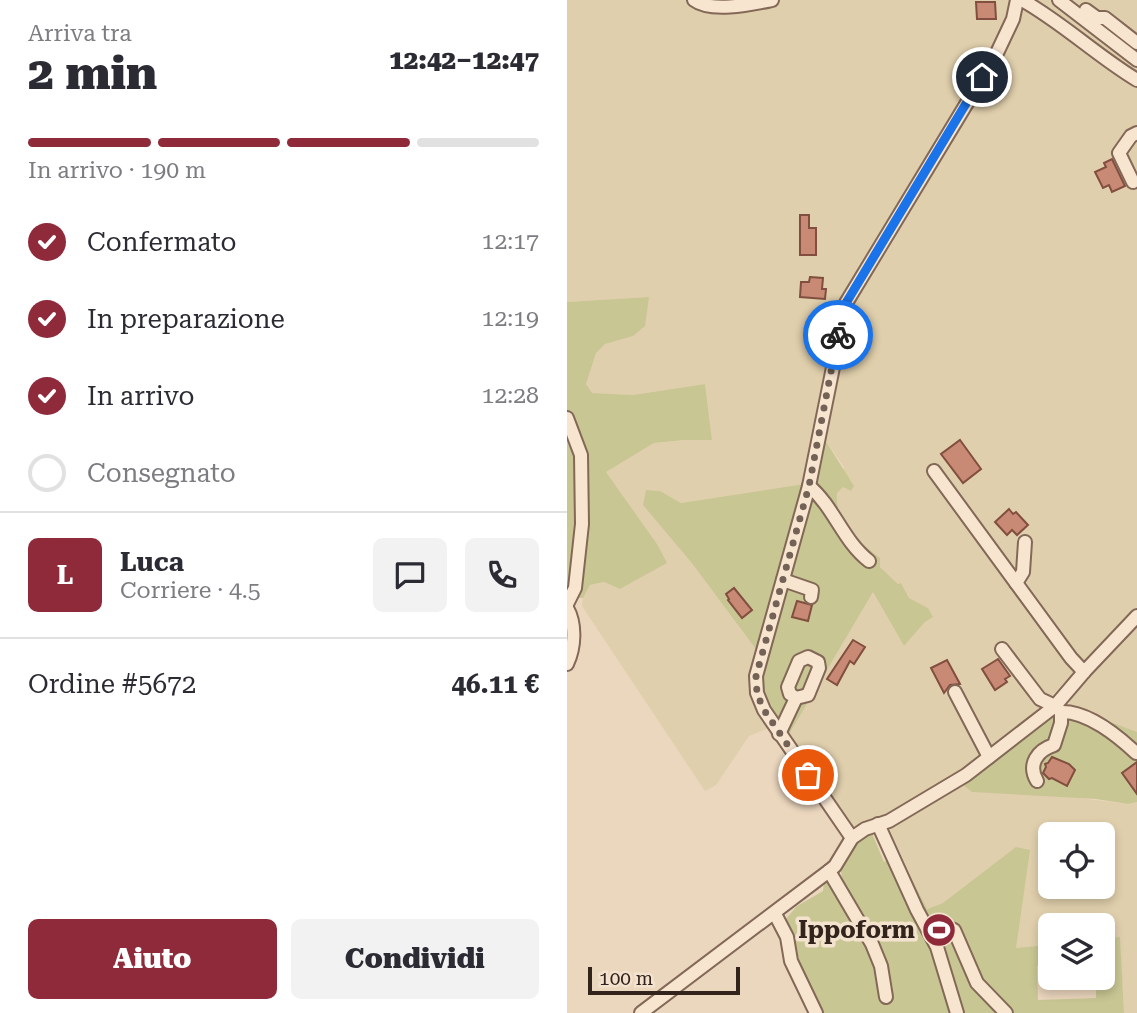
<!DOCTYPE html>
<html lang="it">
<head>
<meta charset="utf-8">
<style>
	body { margin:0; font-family:"Roboto Serif",serif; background:#f2f2f3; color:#2b2b33; height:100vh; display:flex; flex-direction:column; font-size:26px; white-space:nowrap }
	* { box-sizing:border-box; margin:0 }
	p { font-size:23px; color:#7c7c81 }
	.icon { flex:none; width:38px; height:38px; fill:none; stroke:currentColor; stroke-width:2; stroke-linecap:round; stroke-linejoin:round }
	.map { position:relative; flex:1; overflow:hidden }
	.side { display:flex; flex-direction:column; background:#fff; width:567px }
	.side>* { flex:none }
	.controls { position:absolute; left:471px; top:822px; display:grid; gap:14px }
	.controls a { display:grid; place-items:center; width:77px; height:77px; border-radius:10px; background:#fff; box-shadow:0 4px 10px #0003; font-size:35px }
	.scale { position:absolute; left:21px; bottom:18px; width:152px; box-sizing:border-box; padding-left:7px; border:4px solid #32231c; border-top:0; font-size:19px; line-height:24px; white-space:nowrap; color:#32231c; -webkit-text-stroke:5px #f3e2cd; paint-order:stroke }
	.pin { position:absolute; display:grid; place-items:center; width:60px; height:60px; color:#fff; margin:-30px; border:4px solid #fff; border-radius:50%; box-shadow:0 2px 7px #0007 }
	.courier { position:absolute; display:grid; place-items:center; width:70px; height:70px; margin:-35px; border:5px solid #1a73e8; border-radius:50%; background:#fff; color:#222; box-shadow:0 2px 9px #0007 }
	.overview em { font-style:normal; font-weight:800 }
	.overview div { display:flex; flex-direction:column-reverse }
	.overview { display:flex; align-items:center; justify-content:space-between; height:119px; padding:0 28px }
	h1 { font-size:46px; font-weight:800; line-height:52px }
	.bar { display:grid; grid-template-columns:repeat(4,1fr); gap:10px 7px; align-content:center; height:84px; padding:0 28px }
	.bar i { height:9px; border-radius:5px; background:#e1e1e2 }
	.bar .selected { background:#8f2a3b }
	.bar p { grid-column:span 4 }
	.line { display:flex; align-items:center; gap:18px; padding:0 28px; border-top:2px solid #e1e1e2 }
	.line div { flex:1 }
	.round { display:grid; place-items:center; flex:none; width:74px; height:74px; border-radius:10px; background:#f2f2f3 }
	ol { padding:0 28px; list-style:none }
	li { display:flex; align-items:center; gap:21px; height:77px }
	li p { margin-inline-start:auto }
	li .icon { padding:7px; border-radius:50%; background:#8f2a3b; color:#fff; stroke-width:4 }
	li:last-child { color:#7c7c81 }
	li i { width:38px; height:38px; border:4px solid #e1e1e2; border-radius:50% }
	.cta { display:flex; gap:14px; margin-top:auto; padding:14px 28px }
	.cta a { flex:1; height:80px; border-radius:10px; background:#8f2a3b; color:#fff; font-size:28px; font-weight:800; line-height:80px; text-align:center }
	.cta a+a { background:#f2f2f3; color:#2b2b33 }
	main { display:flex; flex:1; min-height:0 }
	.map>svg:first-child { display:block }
	.farmland { fill:#e0cfac; fill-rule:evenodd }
	.green { fill:#c8c693 }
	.building { fill:#c88a75; stroke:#814e3f; stroke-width:2 }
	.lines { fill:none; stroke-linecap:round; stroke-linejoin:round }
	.minor-casing { stroke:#836858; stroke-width:16 }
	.minor { stroke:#f7e5d0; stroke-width:12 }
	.done { stroke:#736255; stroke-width:7; stroke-dasharray:0 12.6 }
	.route { stroke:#1a73e8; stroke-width:9 }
	.labels { text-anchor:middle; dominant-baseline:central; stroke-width:7; stroke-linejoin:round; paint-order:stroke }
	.poi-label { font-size:24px; font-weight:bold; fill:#32231c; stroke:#f3e2cd; text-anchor:end }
</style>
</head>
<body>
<main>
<section class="side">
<div class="overview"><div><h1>2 min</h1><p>Arriva tra</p></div><em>12:42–12:47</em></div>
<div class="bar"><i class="selected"></i><i class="selected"></i><i class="selected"></i><i></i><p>In arrivo · 190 m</p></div>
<ol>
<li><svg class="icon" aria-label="check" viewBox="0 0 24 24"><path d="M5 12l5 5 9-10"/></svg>Confermato<p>12:17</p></li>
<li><svg class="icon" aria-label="check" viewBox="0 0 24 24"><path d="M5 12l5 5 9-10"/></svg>In preparazione<p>12:19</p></li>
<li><svg class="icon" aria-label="check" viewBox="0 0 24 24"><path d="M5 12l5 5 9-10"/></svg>In arrivo<p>12:28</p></li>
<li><i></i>Consegnato</li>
</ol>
<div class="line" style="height:126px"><b class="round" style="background:#8f2a3b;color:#fff">L</b><div><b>Luca</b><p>Corriere · 4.5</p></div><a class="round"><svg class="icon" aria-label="chat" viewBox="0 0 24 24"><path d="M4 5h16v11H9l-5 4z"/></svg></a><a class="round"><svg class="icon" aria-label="phone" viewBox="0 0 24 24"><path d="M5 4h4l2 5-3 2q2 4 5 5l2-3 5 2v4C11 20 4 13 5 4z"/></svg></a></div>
<div class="line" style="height:91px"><div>Ordine #5672</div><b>46.11 €</b></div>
<div class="cta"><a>Aiuto</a><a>Condividi</a></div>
</section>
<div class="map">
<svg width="570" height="1013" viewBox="0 0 570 1013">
	<rect width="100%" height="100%" fill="#ebd6be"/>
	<!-- farmland -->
	<g class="farmland">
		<polygon points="0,0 447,0 442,19 425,52 273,303 265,332 237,484 114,503 93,491 79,490 124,562 191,652 196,716 202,728 182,736 149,785 138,791 15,606 16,598 23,585 37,582 53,589 99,563 90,544 39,472 87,443 117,440 145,440 138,384 66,395 24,393 19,384 29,353 38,344 66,336 82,297 0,302"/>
		<polygon points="454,0 570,0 570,607 469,712 398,771 324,814 283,829 221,736 306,592 337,646 358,622 361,608 342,598 334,583 331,584 313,567 291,541 269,506 270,492 276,487 277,467 258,440 282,306"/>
		<polygon points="570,625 570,732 502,706 504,693"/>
		<path d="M395,784L561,804L570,802V1013H557L553,938L536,939V926H483V945L448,949L376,903L359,909L322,828ZM483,835H536V887H483Z"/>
	</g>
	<!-- green -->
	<g class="green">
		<polygon points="82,297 78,326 66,336 38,344 29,353 19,384 25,393 66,395 138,384 145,440 117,440 87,443 39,472 90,544 100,563 53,589 37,582 23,585 16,598 0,597 0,302"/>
		<path d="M258,440L287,486L284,491L276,487L270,493C267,521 292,542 313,558V567L331,584L334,583L342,598L361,608L366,617L358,622L337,646L306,592L221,736L218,726L212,720L207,723L198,709L191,652L124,562L76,505L79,490L93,491L114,503L237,484L242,458Z"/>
		<polygon points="502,706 570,732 570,802 561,804 529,799 405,792 395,784 484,716 490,722 500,724"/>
		<polygon points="304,831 317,862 332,853 360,909 376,903 449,847 463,850 449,948 483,945 483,965 470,966 471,1000 529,998 529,978 536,978 536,939 553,937 557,1013 251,1013 226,962 218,920 230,906 256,891 257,884 261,882 262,887 268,889 275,883 274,866 284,845"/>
	</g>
	<!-- building -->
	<g class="building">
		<polygon points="409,2 428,2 429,19 410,19"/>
		<polygon points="545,159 558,186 545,192 542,185 536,188 528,172 539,167 537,163"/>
		<polygon points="233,215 242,215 242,228 249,228 249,255 233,255"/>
		<polygon points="243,277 256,278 255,289 259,289 258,299 233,297 234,282 242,282"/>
		<polygon points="393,440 414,469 396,483 374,454"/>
		<polygon points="442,509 446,514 449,512 461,525 450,535 445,530 440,535 428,522"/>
		<polygon points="167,588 185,610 175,618 161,600 162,599 159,594"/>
		<polygon points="230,601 245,605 241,621 225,617"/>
		<polygon points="286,640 298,647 287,664 283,661 270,685 260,679"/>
		<polygon points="431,659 443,676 438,679 440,682 428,690 415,669"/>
		<polygon points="380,660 393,684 383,685 377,693 364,668"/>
		<polygon points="485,757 502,764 508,770 500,786 485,778 482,779 476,773 479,767 478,764 481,763"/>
		<polygon points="570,762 570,794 555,773"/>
	</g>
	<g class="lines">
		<!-- minor casing -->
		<g class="minor-casing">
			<g id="minor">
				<path d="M127,0C144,13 185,4 205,0"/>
				<path d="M455,0C496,23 530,56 570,80"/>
				<polyline points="492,0 570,60"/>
				<polyline points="519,10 530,18 538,18 570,43"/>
				<polyline points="566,182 552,153 564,136 570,133"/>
				<polyline points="0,418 14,455 15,524 8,588 0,604"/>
				<polyline points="367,471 504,658 517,672"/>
				<path d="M242,486C267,507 276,541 302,561"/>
				<polyline points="216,580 245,590 244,597"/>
				<polyline points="449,583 456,572 458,542"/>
				<path d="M0,608C9,624 8,647 0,664"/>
				<path d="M435,649L473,699L488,706L494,712V723L487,745C471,750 460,764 470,781"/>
				<polygon points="241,657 251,662 252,668 241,695 229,698 223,694 221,687 232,661"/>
				<polyline points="388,692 422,757"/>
				<path d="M494,712C520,711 551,736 569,753"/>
				<polyline points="212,734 229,698"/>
				<polyline points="311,824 350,910 370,947 390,1013"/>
				<polyline points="285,838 197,710 190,693 189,676 242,486 279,303 429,55 446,19 450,0"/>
				<polyline points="262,871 305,944 314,966 319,997"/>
				<polyline points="208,914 220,937 224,961 249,1013"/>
				<polyline points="363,933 379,927 387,930 410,983 439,1013"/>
				<polyline points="74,1013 262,871 268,866 285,838 298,829 322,821 399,775 488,706 517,672 570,616"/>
			</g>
		</g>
		<!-- minor -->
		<use href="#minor" class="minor"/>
	</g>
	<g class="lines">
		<!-- done -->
		<polyline class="done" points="241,775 197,710 190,694 189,676 242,486 271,335"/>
		<!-- route -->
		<polyline class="route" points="271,335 279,303 415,77"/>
	</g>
	<!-- icons -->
	<defs>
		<g id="stadium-disc" transform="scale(1.75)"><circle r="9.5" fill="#8f2a3b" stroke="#f3e2cd"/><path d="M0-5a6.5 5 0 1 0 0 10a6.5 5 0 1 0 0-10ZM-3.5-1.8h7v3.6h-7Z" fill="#fff"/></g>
	</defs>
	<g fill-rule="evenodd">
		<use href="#stadium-disc" x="372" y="930"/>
	</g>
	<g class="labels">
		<!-- poi labels -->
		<g class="poi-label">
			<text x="348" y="930">Ippoform</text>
		</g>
	</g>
</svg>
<div class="controls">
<a><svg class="icon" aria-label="locate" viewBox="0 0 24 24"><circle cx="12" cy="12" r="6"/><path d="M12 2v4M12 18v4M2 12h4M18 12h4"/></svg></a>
<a><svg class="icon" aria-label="layers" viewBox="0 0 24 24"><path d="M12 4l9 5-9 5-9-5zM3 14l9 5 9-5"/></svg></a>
</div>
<div class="scale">100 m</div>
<div class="pin" style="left:241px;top:775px;background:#ea580c"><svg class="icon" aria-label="bag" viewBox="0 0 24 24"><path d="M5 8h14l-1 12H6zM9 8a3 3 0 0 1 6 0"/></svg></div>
<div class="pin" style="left:415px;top:77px;background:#1f2937"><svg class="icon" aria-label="home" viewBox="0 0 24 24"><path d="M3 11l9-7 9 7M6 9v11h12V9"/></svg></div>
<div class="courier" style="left:271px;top:335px"><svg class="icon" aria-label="bike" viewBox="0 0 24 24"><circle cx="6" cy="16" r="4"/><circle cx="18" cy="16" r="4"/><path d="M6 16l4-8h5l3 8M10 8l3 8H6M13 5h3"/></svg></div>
</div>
</main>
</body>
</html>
